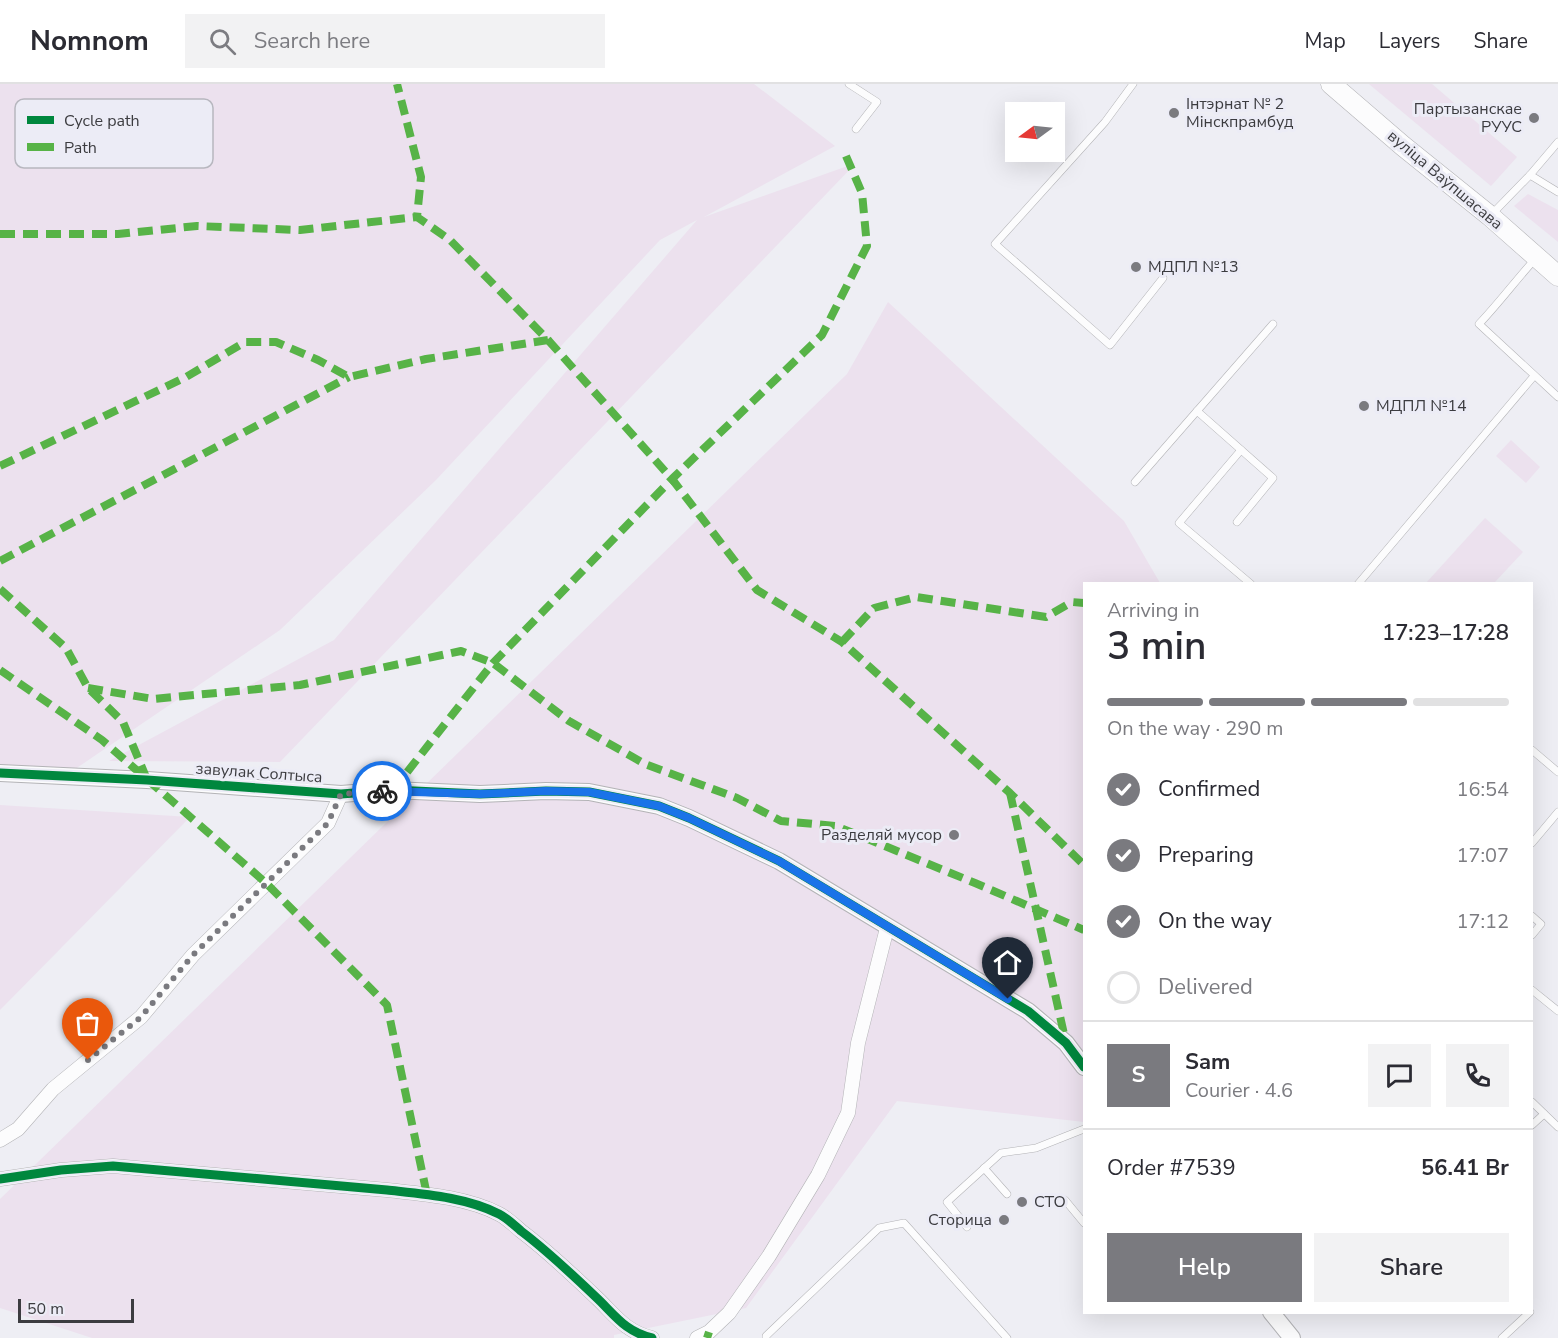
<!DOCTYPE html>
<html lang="en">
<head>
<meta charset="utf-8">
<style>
	body { margin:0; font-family:"Nunito Sans",sans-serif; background:#f2f2f3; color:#2b2b33; height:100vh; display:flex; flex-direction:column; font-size:22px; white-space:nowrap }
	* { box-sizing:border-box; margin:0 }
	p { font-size:20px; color:#7c7c81 }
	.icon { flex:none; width:33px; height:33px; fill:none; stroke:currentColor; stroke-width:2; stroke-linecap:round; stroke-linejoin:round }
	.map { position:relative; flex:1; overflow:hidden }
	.details { position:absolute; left:1083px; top:498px; width:450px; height:732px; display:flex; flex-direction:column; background:#fff; border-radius:0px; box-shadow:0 6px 24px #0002 }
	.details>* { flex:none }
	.needle { width:39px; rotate:255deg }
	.tools { position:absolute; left:1005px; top:18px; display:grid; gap:12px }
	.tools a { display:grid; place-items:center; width:60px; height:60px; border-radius:0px; background:#fff; box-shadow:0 6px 24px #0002; font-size:30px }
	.scale { position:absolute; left:18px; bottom:15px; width:116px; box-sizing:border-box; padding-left:6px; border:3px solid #3c3c40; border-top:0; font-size:16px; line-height:21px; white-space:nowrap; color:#3c3c40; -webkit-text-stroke:4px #ececf6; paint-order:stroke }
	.pin { position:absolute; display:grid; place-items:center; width:51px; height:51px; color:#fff; margin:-62px -26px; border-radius:50% 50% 50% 0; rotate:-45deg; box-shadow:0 0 6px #0007 }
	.pin .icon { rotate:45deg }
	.courier { position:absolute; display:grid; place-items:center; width:60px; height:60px; margin:-30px; border:4px solid #1a73e8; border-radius:50%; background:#fff; color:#222; box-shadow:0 2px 8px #0007 }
	.overview em { font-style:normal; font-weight:600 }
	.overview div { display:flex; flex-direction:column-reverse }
	.overview { display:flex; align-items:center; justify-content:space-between; height:102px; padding:0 24px }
	h1 { font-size:39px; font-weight:600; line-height:45px }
	.bar { display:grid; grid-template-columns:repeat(4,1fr); gap:9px 6px; align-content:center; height:72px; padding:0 24px }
	.bar i { height:8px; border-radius:4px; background:#e1e1e2 }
	.bar .active { background:#7a7a7f }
	.bar p { grid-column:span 4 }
	.line { display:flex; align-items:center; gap:15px; padding:0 24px; border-top:2px solid #e1e1e2 }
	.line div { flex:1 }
	.round { display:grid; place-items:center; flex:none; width:63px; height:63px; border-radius:0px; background:#f2f2f3 }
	ol { padding:0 24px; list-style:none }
	li { display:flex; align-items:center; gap:18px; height:66px }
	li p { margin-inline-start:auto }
	li .icon { padding:6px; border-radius:50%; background:#7a7a7f; color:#fff; stroke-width:4 }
	li:last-child { color:#7c7c81 }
	li i { width:33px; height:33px; border:3px solid #e1e1e2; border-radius:50% }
	.action { display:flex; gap:12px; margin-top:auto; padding:12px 24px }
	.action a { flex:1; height:69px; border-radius:0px; background:#7a7a7f; color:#fff; font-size:24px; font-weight:600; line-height:69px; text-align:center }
	.action a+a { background:#f2f2f3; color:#2b2b33 }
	header { display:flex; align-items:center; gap:36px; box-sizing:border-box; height:84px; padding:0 30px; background:#fff; border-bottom:2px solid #e1e1e2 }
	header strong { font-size:28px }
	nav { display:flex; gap:33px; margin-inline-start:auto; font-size:21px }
	.search { width:420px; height:54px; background:#f2f2f3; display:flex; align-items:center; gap:15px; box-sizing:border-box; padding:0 21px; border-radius:0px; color:#7c7c81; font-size:22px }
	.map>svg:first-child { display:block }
	.green { fill:#ece1ee }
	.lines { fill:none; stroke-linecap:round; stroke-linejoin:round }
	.service-casing { stroke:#b3b3b6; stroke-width:8 }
	.minor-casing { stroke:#b3b3b6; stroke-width:15 }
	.tertiary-casing { stroke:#b3b3b6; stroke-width:18 }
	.secondary-casing { stroke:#b3b3b6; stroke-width:21 }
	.service { stroke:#fcfcfd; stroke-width:7 }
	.minor { stroke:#fcfcfd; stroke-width:14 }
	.tertiary { stroke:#fcfcfd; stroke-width:16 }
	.secondary { stroke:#fcfcfd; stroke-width:20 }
	.quiet { stroke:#57b347; stroke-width:8; stroke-dasharray:15 8; stroke-linecap:butt }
	.cycleway-casing { stroke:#ececf6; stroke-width:13 }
	.cycleway { stroke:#00873e; stroke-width:9 }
	.done { stroke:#7a7a7f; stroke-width:6; stroke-dasharray:0 10.8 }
	.route { stroke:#1a73e8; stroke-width:8 }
	.poi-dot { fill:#7a7a7f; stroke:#ececf6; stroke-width:2 }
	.labels { text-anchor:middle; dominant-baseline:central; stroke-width:6; stroke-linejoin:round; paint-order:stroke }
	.poi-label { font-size:16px; fill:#3c3c40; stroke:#ececf6; text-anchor:start }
	.street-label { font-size:16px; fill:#3c3c40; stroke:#ececf6 }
	.key { fill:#ececf6; stroke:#b7b7bf; stroke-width:1.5 }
	.key-label { font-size:16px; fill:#3c3c40 }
</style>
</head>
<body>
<header>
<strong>Nomnom</strong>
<div class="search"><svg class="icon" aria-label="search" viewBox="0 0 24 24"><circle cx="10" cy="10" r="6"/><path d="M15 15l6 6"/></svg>Search here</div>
<nav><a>Map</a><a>Layers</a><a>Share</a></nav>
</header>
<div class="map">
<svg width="1558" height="1254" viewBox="0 0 1558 1254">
	<rect width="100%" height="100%" fill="#eeeef4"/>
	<!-- green -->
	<g class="green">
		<polygon points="0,0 754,0 835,62 704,133 856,79 280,678 109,677 334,556 697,136 660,156 436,396 280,546 59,696 0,688"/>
		<polygon points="1369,0 1432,0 1517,73 1491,102"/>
		<polygon points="1528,110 1558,126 1558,158 1514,122"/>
		<polygon points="888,218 1124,437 1160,499 1084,500 1084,1038 897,1017 746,1224 614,1251 614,1254 92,1254 0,1224 0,1115 847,290"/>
		<polygon points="1511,356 1540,383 1526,399 1496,372"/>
		<polygon points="1485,434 1523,468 1494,499 1426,499"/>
		<polygon points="0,721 190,733 0,926"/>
	</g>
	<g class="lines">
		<!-- service casing -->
		<g class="service-casing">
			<g id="service">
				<polyline points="849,0 877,18 856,45"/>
				<polyline points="1133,0 1105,38 995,160 1110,261 1163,194"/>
				<polyline points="1530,91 1558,58"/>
				<polyline points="1492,130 1530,91 1558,108"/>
				<path d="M1536,174C1516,196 1499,219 1479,240L1558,313"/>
				<polyline points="1241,366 1179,439 1251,500"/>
				<polyline points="1135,398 1197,327"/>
				<polyline points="1237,438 1273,394 1197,327 1273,240"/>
				<polyline points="1358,500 1534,292"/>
				<polyline points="1532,666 1558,688"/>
				<polyline points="1532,759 1558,728"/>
				<polyline points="1532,832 1541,840 1532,851"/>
				<polyline points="1532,906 1558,927"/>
				<polyline points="1532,1018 1558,1043"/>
				<polyline points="1532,1041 1544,1030"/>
				<polyline points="984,1084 1007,1110"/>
				<polyline points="1065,1116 1084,1139"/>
				<polyline points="967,1143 947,1118 1001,1069 1036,1064 1084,1045"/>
				<polyline points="766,1254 766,1252 879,1144 904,1139 1007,1254"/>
				<polyline points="1502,1254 1530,1228"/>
			</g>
		</g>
		<!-- minor casing -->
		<g class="minor-casing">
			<g id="minor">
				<polyline points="0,1056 18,1045 53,1005 141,933 193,871 328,739 341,710"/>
				<path d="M0,1095L61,1086L113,1082L387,1106C423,1110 466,1113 499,1130C507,1134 514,1141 521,1147C549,1168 575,1193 600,1217C617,1234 627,1248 652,1254"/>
				<polyline points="697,1254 709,1248 729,1229 769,1172 818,1091 848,1029 858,959 887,844"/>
			</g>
		</g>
		<!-- tertiary casing -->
		<g class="tertiary-casing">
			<g id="tertiary">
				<polyline points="0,689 147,696 341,710 393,706 480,710 546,707 589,708 659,722 689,734 779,777 1028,927 1066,959 1084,983"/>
				<polyline points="1271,1228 1292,1254"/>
			</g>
		</g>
		<!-- secondary casing -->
		<g class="secondary-casing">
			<polyline id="secondary" points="1331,0 1403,62 1490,132 1558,192"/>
		</g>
		<!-- service -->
		<use href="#service" class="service"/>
		<!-- minor -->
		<use href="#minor" class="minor"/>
		<!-- tertiary -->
		<use href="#tertiary" class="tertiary"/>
		<!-- secondary -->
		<use href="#secondary" class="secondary"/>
		<!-- quiet -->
		<g class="quiet">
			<polyline points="0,150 118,150 197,142 300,146 417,133"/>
			<polyline points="548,256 672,395 757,506 842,558 1010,709 1084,781"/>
			<polyline points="0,382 186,293 245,258 276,258 318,276 349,293 426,275 548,256 450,156 417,133 421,93 397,0"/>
			<polyline points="0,477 349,293"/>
			<polyline points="0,505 66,564 88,604 123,638 146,693"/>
			<polyline points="842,558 874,524 916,513 1046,533 1072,518 1084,519"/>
			<polyline points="0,586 102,656 266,799 387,921 427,1111"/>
			<polyline points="88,604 153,615 300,601 461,567 493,579 569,637 645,680 737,714 781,737 836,742 975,799 1084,846"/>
			<polyline points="393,706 493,579 672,395 822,251 867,162 862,109 846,72"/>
			<polyline points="1010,709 1066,959"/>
			<polyline points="707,1254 709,1248"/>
		</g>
		<!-- cycleway casing -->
		<g class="cycleway-casing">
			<g id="cycleway">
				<polyline points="0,689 147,696 341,710 393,706 480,710 546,707 589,708 659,722 689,734 779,777 1028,927 1066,959 1084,983"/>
				<path d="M0,1095L61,1086L113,1082L387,1106C423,1110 466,1113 499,1130C507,1134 514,1141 521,1147C549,1168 575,1193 600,1217C617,1234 627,1248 652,1254"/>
			</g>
		</g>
		<!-- cycleway -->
		<use href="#cycleway" class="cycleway"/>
	</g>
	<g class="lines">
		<!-- done -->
		<polyline class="done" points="88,976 141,933 193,871 328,739 341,710 382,707"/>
		<!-- route -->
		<polyline class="route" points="382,707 480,710 546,707 589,708 659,722 689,734 779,777 1008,915"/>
	</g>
	<!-- markers -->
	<g class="poi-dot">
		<circle cx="1174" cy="29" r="6"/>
		<circle cx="1534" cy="34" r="6"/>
		<circle cx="1136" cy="183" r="6"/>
		<circle cx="1364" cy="322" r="6"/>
		<circle cx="954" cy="751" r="6"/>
		<circle cx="1022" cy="1118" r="6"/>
		<circle cx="1004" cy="1136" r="6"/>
	</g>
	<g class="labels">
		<!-- poi labels -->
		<g class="poi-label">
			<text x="1186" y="20">Інтэрнат № 2<tspan x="1186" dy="18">Мінскпрамбуд</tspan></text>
			<text x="1522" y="25" text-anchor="end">Партызанскае<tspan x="1522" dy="18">РУУС</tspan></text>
			<text x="1148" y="183">МДПЛ №13</text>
			<text x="1376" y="322">МДПЛ №14</text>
			<text x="942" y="751" text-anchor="end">Разделяй мусор</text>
			<text x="1034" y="1118">СТО</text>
			<text x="992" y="1136" text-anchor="end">Сторица</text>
		</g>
		<!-- street labels -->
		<g class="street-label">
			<text transform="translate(1445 96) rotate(40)">вуліца Ваўпшасава</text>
			<text transform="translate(259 689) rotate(4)">завулак Солтыса</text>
		</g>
	</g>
	<!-- legend -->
	<rect x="15" y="15" width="198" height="69" rx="9" class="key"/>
	<rect x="27" y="32" width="27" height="8" fill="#00873e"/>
	<rect x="27" y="59" width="27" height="8" fill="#57b347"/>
	<g class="key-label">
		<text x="64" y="42">Cycle path</text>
		<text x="64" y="69">Path</text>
	</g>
</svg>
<div class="tools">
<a><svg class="needle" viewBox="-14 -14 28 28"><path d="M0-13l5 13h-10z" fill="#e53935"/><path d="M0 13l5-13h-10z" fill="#7c7c81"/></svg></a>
</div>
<div class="scale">50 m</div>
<div class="pin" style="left:88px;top:976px;background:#ea580c"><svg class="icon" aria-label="bag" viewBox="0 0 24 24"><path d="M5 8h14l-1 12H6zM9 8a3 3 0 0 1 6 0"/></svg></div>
<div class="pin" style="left:1008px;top:915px;background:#1f2937"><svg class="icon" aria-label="home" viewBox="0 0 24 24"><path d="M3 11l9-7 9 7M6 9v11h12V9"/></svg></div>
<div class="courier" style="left:382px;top:707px"><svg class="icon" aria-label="bike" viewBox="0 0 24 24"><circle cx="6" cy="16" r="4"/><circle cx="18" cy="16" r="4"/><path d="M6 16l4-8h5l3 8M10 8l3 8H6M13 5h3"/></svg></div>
<section class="details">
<div class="overview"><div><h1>3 min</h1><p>Arriving in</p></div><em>17:23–17:28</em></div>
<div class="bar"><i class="active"></i><i class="active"></i><i class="active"></i><i></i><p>On the way · 290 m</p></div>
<ol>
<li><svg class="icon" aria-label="check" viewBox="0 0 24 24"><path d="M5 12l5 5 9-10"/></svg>Confirmed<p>16:54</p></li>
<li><svg class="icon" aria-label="check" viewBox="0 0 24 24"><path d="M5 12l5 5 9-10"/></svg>Preparing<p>17:07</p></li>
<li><svg class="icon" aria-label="check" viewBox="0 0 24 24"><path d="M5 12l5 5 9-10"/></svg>On the way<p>17:12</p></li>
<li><i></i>Delivered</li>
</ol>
<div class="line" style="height:108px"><b class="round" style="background:#7a7a7f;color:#fff">S</b><div><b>Sam</b><p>Courier · 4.6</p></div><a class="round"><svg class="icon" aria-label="chat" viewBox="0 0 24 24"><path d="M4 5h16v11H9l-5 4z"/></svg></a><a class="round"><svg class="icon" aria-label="phone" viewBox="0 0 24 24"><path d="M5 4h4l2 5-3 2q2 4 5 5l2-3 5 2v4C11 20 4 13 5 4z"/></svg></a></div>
<div class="line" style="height:78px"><div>Order #7539</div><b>56.41 Br</b></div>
<div class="action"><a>Help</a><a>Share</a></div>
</section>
</div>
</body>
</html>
